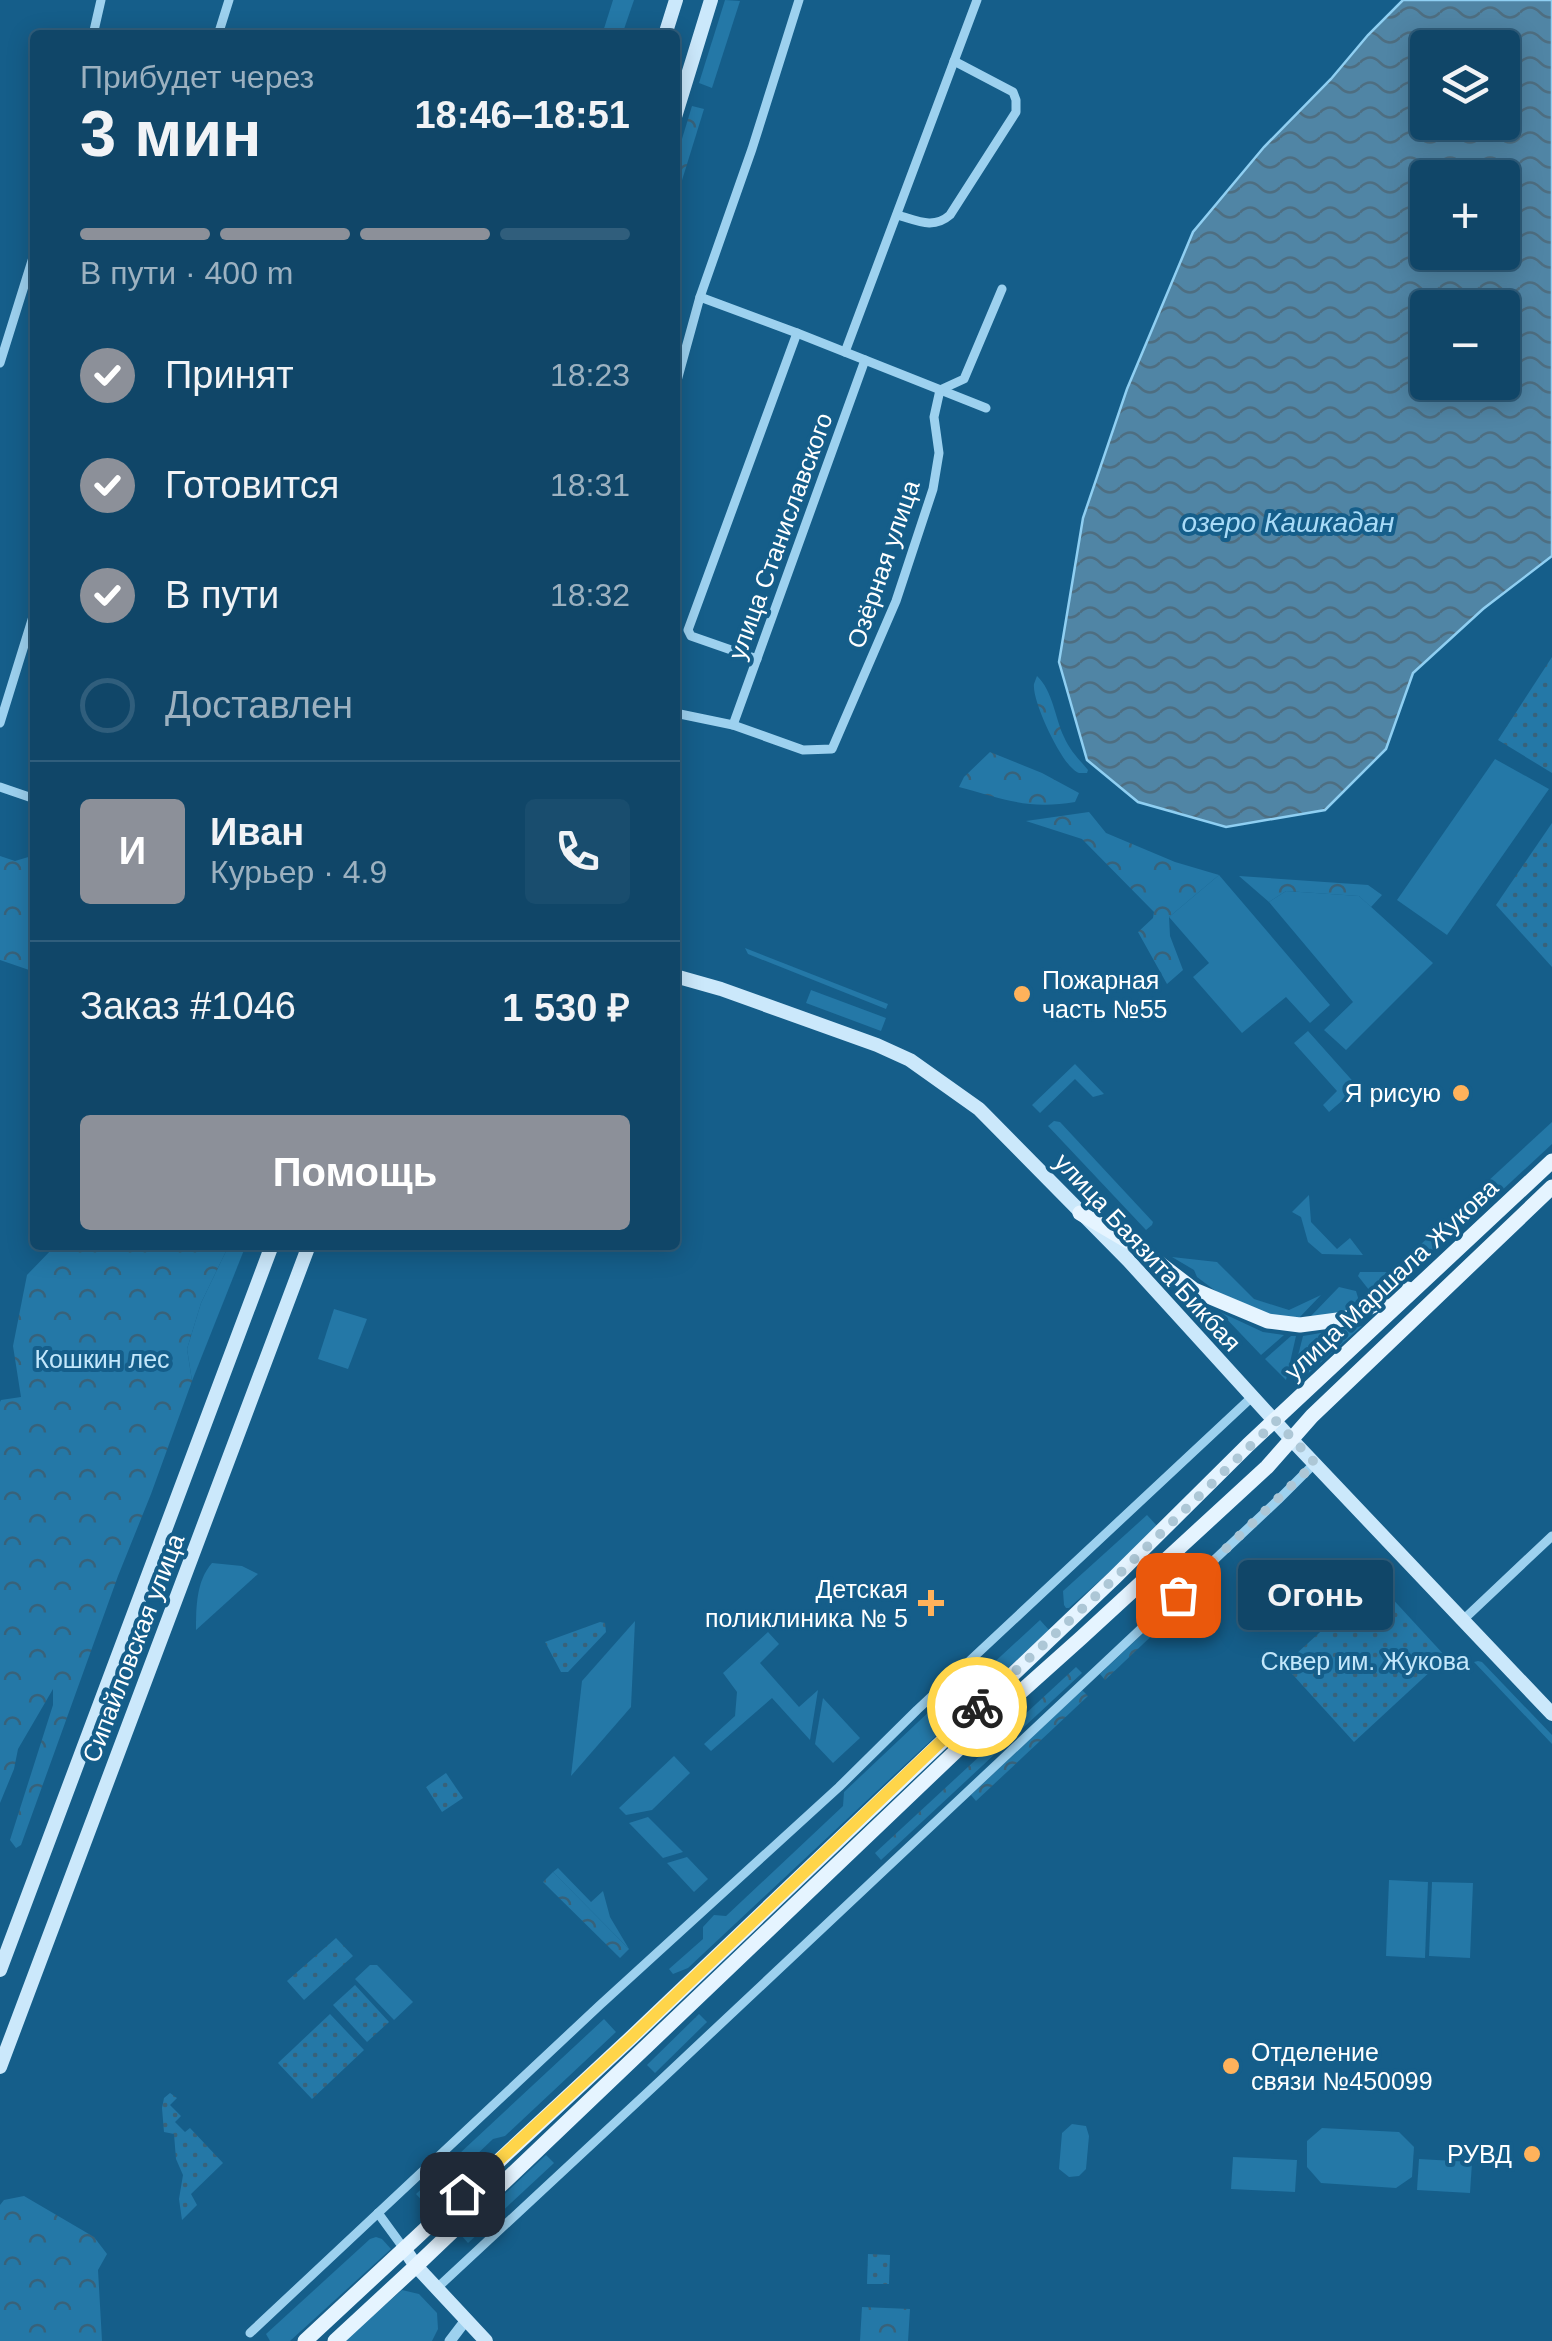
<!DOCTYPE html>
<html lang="ru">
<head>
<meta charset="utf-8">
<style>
	body { margin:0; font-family:Helvetica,sans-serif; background:#194d6e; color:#f1f3f6; height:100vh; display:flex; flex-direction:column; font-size:38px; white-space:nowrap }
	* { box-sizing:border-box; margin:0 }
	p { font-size:32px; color:#9cb1c0 }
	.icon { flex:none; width:55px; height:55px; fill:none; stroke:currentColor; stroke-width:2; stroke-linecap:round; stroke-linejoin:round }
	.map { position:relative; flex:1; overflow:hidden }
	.drawer { position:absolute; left:30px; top:30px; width:650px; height:1220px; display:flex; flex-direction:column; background:#104668; border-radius:10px; box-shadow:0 5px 25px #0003,0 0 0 2px #305e7c }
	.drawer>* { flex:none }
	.buttons { position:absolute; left:1410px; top:30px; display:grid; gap:20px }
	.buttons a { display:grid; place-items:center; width:110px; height:110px; border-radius:10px; background:#104668; box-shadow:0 5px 25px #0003,0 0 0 2px #305e7c; font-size:50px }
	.pin { position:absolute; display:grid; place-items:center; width:85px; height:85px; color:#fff; margin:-42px; border-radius:20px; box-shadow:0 5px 15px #0006 }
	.courier { position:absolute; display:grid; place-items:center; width:100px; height:100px; margin:-50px; border:8px solid #ffd54a; border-radius:50%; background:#fff; color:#222; box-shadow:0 2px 12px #0007 }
	.bubble { position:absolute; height:70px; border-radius:10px; background:#104668; box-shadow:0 5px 25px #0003,0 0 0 2px #305e7c; font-size:32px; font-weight:600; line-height:70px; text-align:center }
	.summary em { font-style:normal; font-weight:600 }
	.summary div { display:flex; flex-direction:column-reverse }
	.summary { display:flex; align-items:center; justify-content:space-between; height:170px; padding:0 50px }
	h1 { font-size:65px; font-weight:600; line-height:75px }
	.bar { display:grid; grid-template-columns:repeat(4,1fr); gap:15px 10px; align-content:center; height:120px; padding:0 50px }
	.bar i { height:12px; border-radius:8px; background:#305e7c }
	.bar .current { background:#8c9099 }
	.bar p { grid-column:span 4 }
	.line { display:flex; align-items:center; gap:25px; padding:0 50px; border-top:2px solid #305e7c }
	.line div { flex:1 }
	.round { display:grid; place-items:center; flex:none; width:105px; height:105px; border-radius:10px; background:#194d6e }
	ol { padding:0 50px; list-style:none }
	li { display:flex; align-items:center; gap:30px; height:110px }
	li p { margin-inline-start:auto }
	li .icon { padding:10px; border-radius:50%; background:#8c9099; color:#fff; stroke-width:4 }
	li:last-child { color:#9cb1c0 }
	li i { width:55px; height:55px; border:5px solid #305e7c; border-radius:50% }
	.action { display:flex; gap:20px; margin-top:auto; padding:20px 50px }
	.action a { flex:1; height:115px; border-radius:10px; background:#8c9099; color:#fff; font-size:40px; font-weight:600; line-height:115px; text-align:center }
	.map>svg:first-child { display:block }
	.green { fill:#2478a7 }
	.forest { fill:url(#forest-crowns) }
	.park { fill:url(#park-dots) }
	.water { fill:url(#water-waves); stroke:#8fcff2; stroke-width:2.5; fill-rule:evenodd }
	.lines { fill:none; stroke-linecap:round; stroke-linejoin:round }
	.minor { stroke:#9dd1ef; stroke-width:9 }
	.tertiary { stroke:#9dd1ef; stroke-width:11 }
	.secondary { stroke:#cbe8fb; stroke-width:14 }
	.primary { stroke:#e5f4ff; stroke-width:15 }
	.done { stroke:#adc7d6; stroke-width:10; stroke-dasharray:0 18 }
	.route { stroke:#ffd54a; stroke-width:12 }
	.poi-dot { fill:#ffb25b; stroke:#155e8a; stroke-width:4 }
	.labels { text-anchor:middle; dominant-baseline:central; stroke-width:8; stroke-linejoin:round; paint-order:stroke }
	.street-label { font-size:25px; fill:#fff; stroke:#155e8a }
	.poi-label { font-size:25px; fill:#fff; stroke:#155e8a; text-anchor:end }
	.park-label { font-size:25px; fill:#c3e7fb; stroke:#155e8a }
	.water-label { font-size:28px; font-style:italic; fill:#a9dbf7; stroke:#155e8a }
</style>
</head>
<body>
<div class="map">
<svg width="1552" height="2341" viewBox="0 0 1552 2341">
	<defs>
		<pattern id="forest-crowns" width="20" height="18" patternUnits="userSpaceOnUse" patternTransform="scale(2.5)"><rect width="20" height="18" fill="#2478a7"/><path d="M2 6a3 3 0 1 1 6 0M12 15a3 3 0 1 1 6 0" fill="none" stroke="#38627a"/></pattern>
		<pattern id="park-dots" width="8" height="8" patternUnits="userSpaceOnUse" patternTransform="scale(2.5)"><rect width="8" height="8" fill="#2478a7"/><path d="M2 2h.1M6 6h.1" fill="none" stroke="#38627a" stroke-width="1.8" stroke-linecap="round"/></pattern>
		<pattern id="water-waves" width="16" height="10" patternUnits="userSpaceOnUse" patternTransform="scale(2.5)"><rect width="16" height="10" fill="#5085a5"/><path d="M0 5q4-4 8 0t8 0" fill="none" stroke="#4e6e81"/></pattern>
	</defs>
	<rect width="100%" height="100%" fill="#155e8a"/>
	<!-- green -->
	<g class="green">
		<polygon points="613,0 634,0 622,35 602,35"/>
		<polygon points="725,0 740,1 712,88 699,83"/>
		<polygon points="1495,759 1549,789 1447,935 1397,900"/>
		<polygon points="1219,875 1330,1005 1310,1023 1286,997 1242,1033 1193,977 1209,963 1169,917"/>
		<polygon points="1286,891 1359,896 1433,963 1346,1050 1324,1030 1353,1002 1269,902"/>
		<polygon points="745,948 888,1004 886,1009 748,954"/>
		<polygon points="811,990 886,1018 881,1031 806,1003"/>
		<polygon points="1308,1031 1358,1087 1329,1112 1323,1105 1337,1091 1294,1043"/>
		<polygon points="1075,1064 1104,1094 1093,1097 1075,1079 1040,1113 1032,1105"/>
		<polygon points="1054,1121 1060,1122 1153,1222 1152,1225 1146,1230 1048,1126"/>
		<polygon points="1552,1122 1552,1144 1498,1194 1487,1182"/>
		<polygon points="1476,1192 1486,1204 1429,1258 1422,1258 1418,1254 1417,1248"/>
		<polygon points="1309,1195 1311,1222 1337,1249 1350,1238 1363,1255 1322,1254 1308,1242 1301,1217 1292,1212"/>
		<polygon points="229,1245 246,1245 192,1381 187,1349 201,1303"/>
		<polygon points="1172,1257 1217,1262 1254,1299 1289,1310 1321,1295 1298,1319 1274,1316 1217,1292 1197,1277 1194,1270"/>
		<polygon points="1360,1272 1393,1272 1396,1282 1382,1296 1373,1295 1358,1276"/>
		<path d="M1339,1287L1356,1291L1359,1301C1349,1315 1327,1316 1310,1317Z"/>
		<polygon points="334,1309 367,1319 348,1369 318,1359"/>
		<polygon points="1220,1312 1263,1332 1284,1335 1261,1355"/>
		<polygon points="1362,1326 1295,1385 1293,1375 1303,1336"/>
		<polygon points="1291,1336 1296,1336 1286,1380 1265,1359"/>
		<polygon points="1147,1515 1159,1528 1069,1608 1066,1608 1064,1605 1063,1591"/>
		<path d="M212,1563L242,1566L258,1574L196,1630C196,1608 196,1581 212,1563Z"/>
		<polygon points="1040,1620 1049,1630 688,1968 673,1974 669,1969 703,1939 703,1927 714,1915 726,1916 843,1806 844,1792 935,1706 947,1706"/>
		<polygon points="635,1621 631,1707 571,1776 582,1681"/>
		<polygon points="768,1632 779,1644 760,1663 799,1707 818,1690 810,1740 772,1698 711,1751 704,1744 735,1716 737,1692 723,1673"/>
		<polygon points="1478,1661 1482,1662 1552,1735 1552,1744 1474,1662"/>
		<polygon points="823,1698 860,1738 833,1763 815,1744"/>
		<polygon points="674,1756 690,1773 652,1810 626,1815 619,1808"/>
		<polygon points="648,1817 683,1852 663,1858 629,1823"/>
		<polygon points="687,1857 708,1879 694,1892 667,1863"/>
		<polygon points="558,1868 591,1902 603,1891 610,1917 629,1949 553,1872"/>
		<polygon points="1389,1880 1428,1882 1425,1958 1386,1956"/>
		<polygon points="1432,1882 1473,1883 1470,1958 1429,1956"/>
		<polygon points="370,1965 377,1965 413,2002 394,2020 355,1979"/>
		<polygon points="604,2019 616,2032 505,2136 493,2139 453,2177 450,2191 430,2209 416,2194"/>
		<polygon points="1072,2124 1086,2126 1089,2136 1086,2169 1079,2176 1069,2177 1059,2169 1062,2133"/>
		<polygon points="1322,2128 1399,2132 1414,2147 1412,2177 1396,2188 1321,2183 1307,2167 1307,2141"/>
		<polygon points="1233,2157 1297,2160 1295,2192 1231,2189"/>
		<polygon points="1419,2159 1472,2162 1470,2193 1417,2190"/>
		<polygon points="376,2237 382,2239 391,2249 290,2341 270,2341 266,2334 370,2239"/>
		<polygon points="402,2290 419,2294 437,2313 438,2329 432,2341 344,2341"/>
	</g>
	<!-- forest -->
	<g class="forest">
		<polygon points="692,106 704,109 675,203 675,162"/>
		<path d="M1037,676C1053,691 1055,718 1064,737C1070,751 1079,759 1088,770L1087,773C1079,773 1078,774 1072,768C1059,757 1032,701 1034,684C1035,681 1036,679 1037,676Z"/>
		<path d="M990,752L1042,773L1079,793L1075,802C1028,810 1004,799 959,787L964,777Z"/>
		<polygon points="1089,812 1106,833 1175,862 1219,875 1169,917 1170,936 1183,970 1167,984 1138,932 1153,918 1154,912 1082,839 1026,821"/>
		<polygon points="35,855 35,972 0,960 0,856 15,861"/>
		<polygon points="1239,876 1368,885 1382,895 1371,907 1359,896 1286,891 1269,902"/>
		<polygon points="56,1245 229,1245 201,1303 187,1349 192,1381 151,1494 118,1576 21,1845 16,1848 10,1840 53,1705 53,1689 18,1749 14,1769 0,1803 0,1402 1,1400 21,1397 13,1346 27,1275"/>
		<polygon points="1174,1604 1180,1609 1105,1680 1100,1674"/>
		<polygon points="1076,1667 1082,1673 881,1860 875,1853"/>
		<polygon points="1082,1690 1088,1696 976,1801 971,1795"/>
		<polygon points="553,1872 629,1949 620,1958 543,1882"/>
		<polygon points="699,2014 707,2022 655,2073 647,2065"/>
		<polygon points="546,2155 554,2163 468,2243 461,2235"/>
		<polygon points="24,2196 94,2237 107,2254 98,2270 102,2341 0,2341 0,2205 4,2200"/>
		<polygon points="862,2307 910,2309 908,2341 860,2341"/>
	</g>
	<!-- park -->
	<g class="park">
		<polygon points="1552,657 1552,773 1498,740"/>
		<polygon points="1552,823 1552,967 1496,905"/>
		<polygon points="1376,1581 1446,1657 1354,1742 1284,1665"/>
		<polygon points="600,1622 605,1623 606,1632 568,1672 561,1672 545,1642"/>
		<polygon points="446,1773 463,1798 442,1812 426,1787"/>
		<polygon points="336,1938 353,1956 304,2000 287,1981"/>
		<polygon points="355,1985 389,2022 367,2042 333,2005"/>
		<polygon points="330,2014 364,2050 312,2099 278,2063"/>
		<polygon points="170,2093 177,2098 170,2105 181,2116 175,2122 185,2132 190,2128 223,2163 191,2194 197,2205 182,2220 179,2199 183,2175 176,2159 174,2134 164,2132 162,2108 164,2098"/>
		<polygon points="868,2254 890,2255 889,2284 867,2284"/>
	</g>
	<!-- water -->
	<path class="water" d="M1403,0H1552V556L1483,609L1413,673L1386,749L1325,810L1226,827L1138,802L1087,760L1059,662L1083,518L1127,389L1193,232L1264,147L1331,79L1368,35ZM1428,48H1502V122H1428ZM1428,178H1502V252H1428ZM1428,308H1502V382H1428Z"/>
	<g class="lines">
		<!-- minor -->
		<g class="minor">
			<polyline points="93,35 101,0"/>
			<polyline points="218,35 229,0"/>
			<path d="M897,215C916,220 933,230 950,215L1016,112V100L1013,92L954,61"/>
			<polyline points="700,297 797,333 986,408"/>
			<polyline points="845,352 977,0"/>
			<polyline points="0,363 35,251"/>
			<polyline points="675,388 700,297 752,149 799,0"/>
			<polyline points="757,659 691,636 688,630 797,333"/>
			<polyline points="675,713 733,725 803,750 832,749 896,601 933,489 939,453 934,417 940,390 964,379 1002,289"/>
			<polyline points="0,723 35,610"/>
			<polyline points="733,725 865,360"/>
			<polyline points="0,787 35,799"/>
			<polyline points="1463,1620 1552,1536"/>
			<polyline points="378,2213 405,2250"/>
			<polyline points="437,2288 663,2078 1278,1500 1315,1463"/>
			<polyline points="250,2333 600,2005 839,1787 917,1710 1252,1397"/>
		</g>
		<!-- tertiary -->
		<polyline class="tertiary" points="450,2341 466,2320"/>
		<!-- secondary -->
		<g class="secondary">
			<polyline points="665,35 676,0"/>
			<polyline points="675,117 711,0"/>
			<polyline points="675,976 721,989 877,1045 910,1060 979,1109 1128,1260 1291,1439 1552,1714"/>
			<polyline points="0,1970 272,1245"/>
			<polyline points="0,2067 309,1245"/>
			<polyline points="405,2250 416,2266 486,2341"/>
		</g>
		<!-- primary -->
		<g class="primary">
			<polyline points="1080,1213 1138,1247 1194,1290 1268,1321 1300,1325 1345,1319 1408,1289"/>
			<polyline points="305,2341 632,2037 1115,1577 1248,1445 1552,1161"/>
			<polyline points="335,2341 416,2266 976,1732 1081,1638 1267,1467 1312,1416 1552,1187"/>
		</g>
	</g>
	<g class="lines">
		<!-- done -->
		<polyline class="done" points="977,1707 1116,1577 1276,1421 1315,1463 1178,1595"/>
		<!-- route -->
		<polyline class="route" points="462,2194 632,2037 977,1707"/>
	</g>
	<!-- markers -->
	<g class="poi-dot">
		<circle cx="1022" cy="994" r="10"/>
		<circle cx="1461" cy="1093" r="10"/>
		<path d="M926 1588h10v10h10v10h-10v10h-10v-10h-10v-10h10z"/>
		<circle cx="1231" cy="2066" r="10"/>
		<circle cx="1532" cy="2154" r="10"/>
	</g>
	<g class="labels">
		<!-- street labels -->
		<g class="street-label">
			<text transform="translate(780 536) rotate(-70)">улица Станиславского</text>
			<text transform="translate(883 564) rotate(-71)">Озёрная улица</text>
			<text transform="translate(1148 1252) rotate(47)">улица Баязита Бикбая</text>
			<text transform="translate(1391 1279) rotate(-43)">улица Маршала Жукова</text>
			<text transform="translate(133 1648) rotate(-69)">Сипайловская улица</text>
		</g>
		<!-- poi labels -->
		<g class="poi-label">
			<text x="1042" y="980" text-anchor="start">Пожарная<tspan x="1042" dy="29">часть №55</tspan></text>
			<text x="1441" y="1093">Я рисую</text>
			<text x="908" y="1589">Детская<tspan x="908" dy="29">поликлиника № 5</tspan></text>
			<text x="1251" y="2052" text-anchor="start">Отделение<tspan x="1251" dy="29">связи №450099</tspan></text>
			<text x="1512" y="2154">РУВД</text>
		</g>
		<!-- park labels -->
		<g class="park-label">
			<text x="102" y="1359">Кошкин лес</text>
			<text x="1365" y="1661">Сквер им. Жукова</text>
		</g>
		<!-- water labels -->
		<g class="water-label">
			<text x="1288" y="522">озеро Кашкадан</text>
		</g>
	</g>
</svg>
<div class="buttons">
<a><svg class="icon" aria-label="layers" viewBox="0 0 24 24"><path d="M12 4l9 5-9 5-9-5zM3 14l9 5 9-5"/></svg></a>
<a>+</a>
<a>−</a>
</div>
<div class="pin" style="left:1178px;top:1595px;background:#ea580c"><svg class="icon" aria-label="bag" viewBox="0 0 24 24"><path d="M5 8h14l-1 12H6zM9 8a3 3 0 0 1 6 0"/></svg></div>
<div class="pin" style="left:462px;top:2194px;background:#1f2937"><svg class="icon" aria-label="home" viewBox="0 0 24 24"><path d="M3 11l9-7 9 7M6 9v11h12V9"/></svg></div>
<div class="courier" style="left:977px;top:1707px"><svg class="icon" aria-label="bike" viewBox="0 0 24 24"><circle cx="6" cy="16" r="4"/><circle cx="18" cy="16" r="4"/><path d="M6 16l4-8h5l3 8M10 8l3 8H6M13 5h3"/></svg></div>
<div class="bubble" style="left:1238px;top:1560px;width:155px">Огонь</div>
<section class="drawer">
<div class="summary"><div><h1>3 мин</h1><p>Прибудет через</p></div><em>18:46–18:51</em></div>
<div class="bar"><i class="current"></i><i class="current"></i><i class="current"></i><i></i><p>В пути · 400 m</p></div>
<ol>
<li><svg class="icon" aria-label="check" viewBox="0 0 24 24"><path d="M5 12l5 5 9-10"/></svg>Принят<p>18:23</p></li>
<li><svg class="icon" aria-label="check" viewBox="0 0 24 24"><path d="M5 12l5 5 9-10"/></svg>Готовится<p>18:31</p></li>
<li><svg class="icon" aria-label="check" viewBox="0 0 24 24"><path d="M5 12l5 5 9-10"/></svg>В пути<p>18:32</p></li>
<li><i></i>Доставлен</li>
</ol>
<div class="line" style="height:180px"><b class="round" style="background:#8c9099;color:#fff">И</b><div><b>Иван</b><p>Курьер · 4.9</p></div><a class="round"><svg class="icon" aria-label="phone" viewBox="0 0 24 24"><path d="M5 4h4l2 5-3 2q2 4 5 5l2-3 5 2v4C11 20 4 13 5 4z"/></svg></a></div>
<div class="line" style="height:130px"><div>Заказ #1046</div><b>1 530 ₽</b></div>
<div class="action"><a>Помощь</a></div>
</section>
</div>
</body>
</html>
